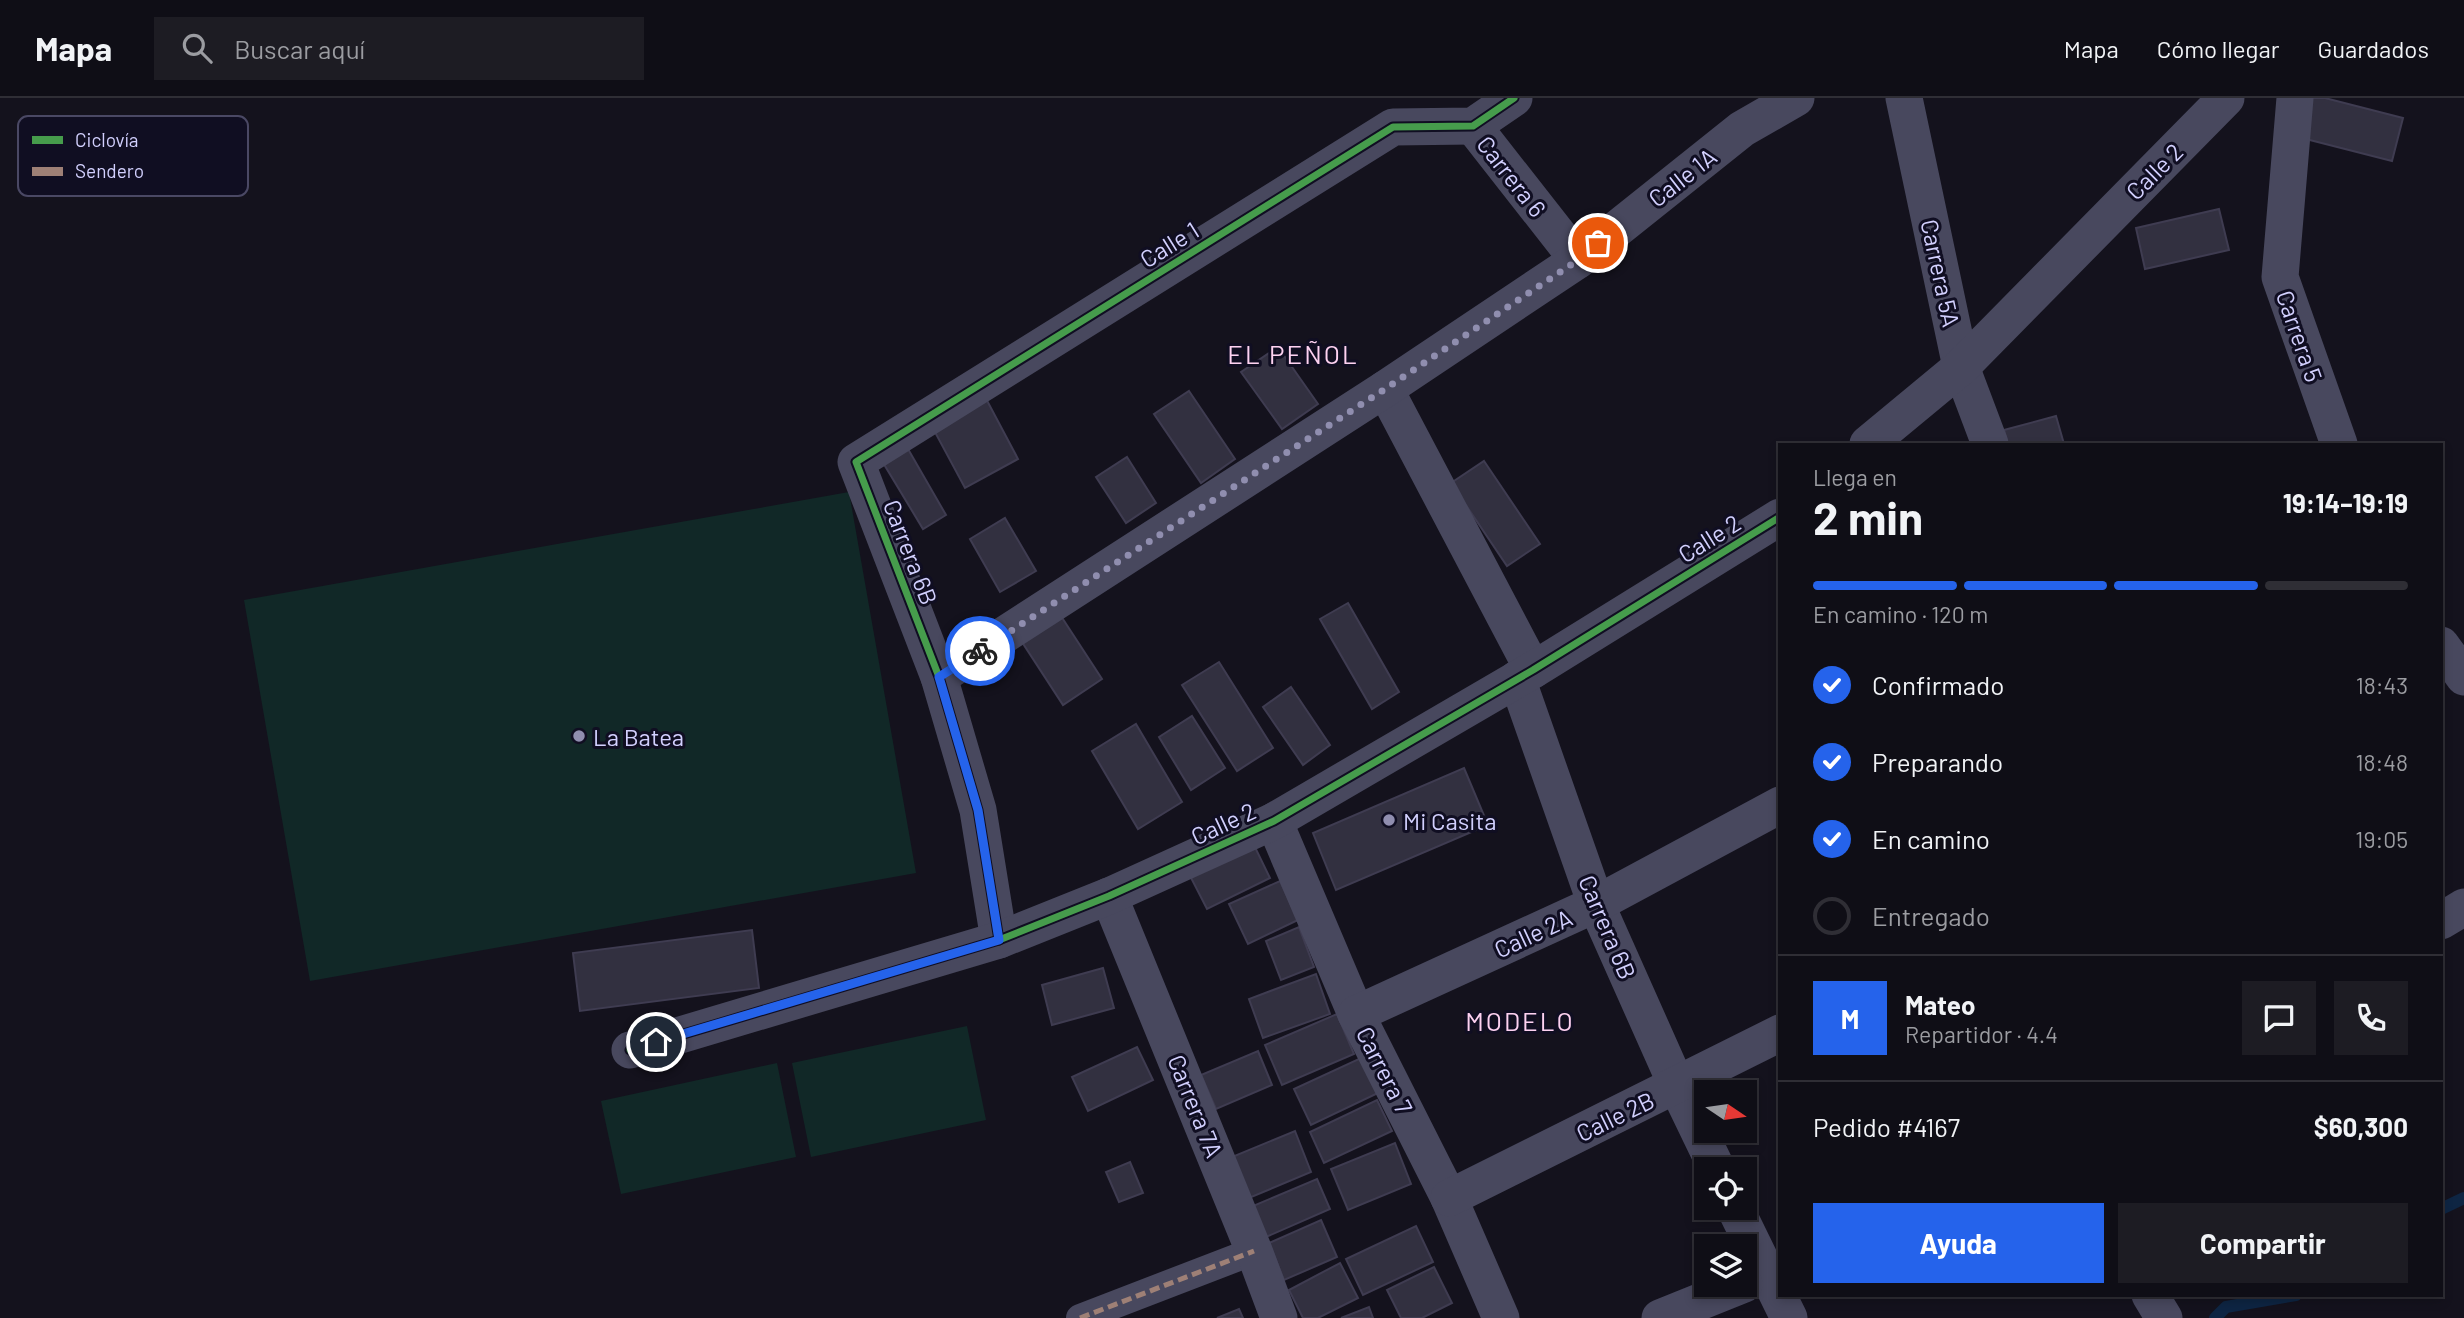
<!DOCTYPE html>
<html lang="es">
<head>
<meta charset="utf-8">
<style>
	body { margin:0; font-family:Barlow,sans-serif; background:#1d1c23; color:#f1f3f6; height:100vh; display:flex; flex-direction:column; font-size:26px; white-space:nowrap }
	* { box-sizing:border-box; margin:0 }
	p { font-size:23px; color:#9b9ca1 }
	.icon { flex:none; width:38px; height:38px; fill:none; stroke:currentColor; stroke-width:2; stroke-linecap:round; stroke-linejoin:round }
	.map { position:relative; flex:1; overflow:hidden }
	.sheet { position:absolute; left:1778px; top:345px; width:665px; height:854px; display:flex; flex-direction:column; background:#0f0e16; border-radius:0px; box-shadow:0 4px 10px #0003,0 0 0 2px #2f2e35 }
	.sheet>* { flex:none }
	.needle { width:46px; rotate:103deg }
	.tools { position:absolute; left:1694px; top:982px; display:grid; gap:14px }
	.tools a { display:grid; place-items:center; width:63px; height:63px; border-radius:0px; background:#0f0e16; box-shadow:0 4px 10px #0003,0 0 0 2px #2f2e35; font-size:35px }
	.pin { position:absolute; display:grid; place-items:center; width:60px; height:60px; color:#fff; margin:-30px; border:4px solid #fff; border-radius:50%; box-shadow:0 2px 7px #0007 }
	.courier { position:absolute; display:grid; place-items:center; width:70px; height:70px; margin:-35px; border:5px solid #2563eb; border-radius:50%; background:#fff; color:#222; box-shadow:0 2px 9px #0007 }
	.head em { font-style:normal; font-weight:700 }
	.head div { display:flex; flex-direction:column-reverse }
	.head { display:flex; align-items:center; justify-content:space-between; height:119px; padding:0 35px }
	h1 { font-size:46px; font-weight:700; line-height:52px }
	.bar { display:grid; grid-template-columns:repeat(4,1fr); gap:10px 7px; align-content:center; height:84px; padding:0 35px }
	.bar i { height:9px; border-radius:5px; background:#2f2e35 }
	.bar .active { background:#2563eb }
	.bar p { grid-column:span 4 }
	.line { display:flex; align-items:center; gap:18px; padding:0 35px; border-top:2px solid #2f2e35 }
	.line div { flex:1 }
	.round { display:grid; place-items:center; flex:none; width:74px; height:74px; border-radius:0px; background:#1d1c23 }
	ol { padding:0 35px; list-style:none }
	li { display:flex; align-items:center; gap:21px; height:77px }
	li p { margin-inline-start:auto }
	li .icon { padding:7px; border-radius:50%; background:#2563eb; color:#fff; stroke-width:4 }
	li:last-child { color:#9b9ca1 }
	li i { width:38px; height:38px; border:4px solid #2f2e35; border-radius:50% }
	.action { display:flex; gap:14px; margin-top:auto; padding:14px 35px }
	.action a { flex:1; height:80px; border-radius:0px; background:#2563eb; color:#fff; font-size:28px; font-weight:700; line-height:80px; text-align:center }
	.action a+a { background:#1d1c23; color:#f1f3f6 }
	header { display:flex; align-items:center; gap:42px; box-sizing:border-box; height:98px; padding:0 35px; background:#0f0e16; border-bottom:2px solid #2f2e35 }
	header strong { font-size:33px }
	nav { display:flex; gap:38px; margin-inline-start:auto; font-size:24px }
	.search { width:490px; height:63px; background:#1d1c23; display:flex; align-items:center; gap:18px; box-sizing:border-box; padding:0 24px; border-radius:0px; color:#9b9ca1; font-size:26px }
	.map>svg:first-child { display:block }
	.green { fill:#112827 }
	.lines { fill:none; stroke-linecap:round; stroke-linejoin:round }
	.stream { stroke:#0e2543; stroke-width:12 }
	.building { fill:#323040; stroke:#3f3c51; stroke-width:2 }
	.pedestrian { stroke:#48485e; stroke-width:28 }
	.minor { stroke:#48485e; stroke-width:37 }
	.quiet { stroke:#9e8076; stroke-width:5; stroke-dasharray:10 5; stroke-linecap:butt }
	.cycleway-casing { stroke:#100e22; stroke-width:11 }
	.cycleway { stroke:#469c4c; stroke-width:7 }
	.done { stroke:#908eaf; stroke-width:7; stroke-dasharray:0 12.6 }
	.route { stroke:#2563eb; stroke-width:9 }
	.poi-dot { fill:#908eaf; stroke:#100e22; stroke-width:2.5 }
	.labels { text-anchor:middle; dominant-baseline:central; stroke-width:6; stroke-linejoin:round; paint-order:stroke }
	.street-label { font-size:24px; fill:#d2d0fe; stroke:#100e22 }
	.poi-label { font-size:24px; fill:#d2d0fe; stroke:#100e22; text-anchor:start }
	.neighbourhood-label { font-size:26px; letter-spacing:2px; fill:#fed2f1; stroke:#100e22 }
	.key { fill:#100e22; stroke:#4a4864; stroke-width:2 }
	.key-label { font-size:19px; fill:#d2d0fe }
</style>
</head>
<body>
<header>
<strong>Mapa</strong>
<div class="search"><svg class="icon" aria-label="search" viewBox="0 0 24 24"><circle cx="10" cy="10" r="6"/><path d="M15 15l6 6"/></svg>Buscar aquí</div>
<nav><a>Mapa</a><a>Cómo llegar</a><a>Guardados</a></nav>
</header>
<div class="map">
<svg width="2464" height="1220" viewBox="0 0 2464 1220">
	<rect width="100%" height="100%" fill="#14121d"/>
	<!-- green -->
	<g class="green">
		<polygon points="849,394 916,775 310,883 244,502"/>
		<polygon points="967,928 986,1022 811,1059 792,965"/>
		<polygon points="777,965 796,1059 621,1096 601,1003"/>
	</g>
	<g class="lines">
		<!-- stream -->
		<g class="stream">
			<polyline points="2441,1111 2464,1100"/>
			<polyline points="2215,1220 2226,1209 2296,1197"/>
		</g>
	</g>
	<!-- building -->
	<g class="building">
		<polygon points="2308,0 2325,0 2403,20 2392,63 2298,39"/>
		<polygon points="2219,111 2229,152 2145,171 2136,130"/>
		<polygon points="1278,249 1318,306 1282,331 1241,274"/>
		<polygon points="1189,293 1235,361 1201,385 1154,316"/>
		<polygon points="983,295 1018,361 965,390 929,323"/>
		<polygon points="2056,318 2064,346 2008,346 2004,332"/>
		<polygon points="904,344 946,417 923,431 879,358"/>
		<polygon points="1127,359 1156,405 1126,425 1096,379"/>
		<polygon points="1484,363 1540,446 1507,468 1451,385"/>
		<polygon points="1005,420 1036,473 1000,494 970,441"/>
		<polygon points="1348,505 1399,594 1372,611 1320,521"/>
		<polygon points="1059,515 1102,581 1063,607 1020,541"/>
		<polygon points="1219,564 1273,650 1237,673 1182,587"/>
		<polygon points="1291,589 1330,647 1303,667 1263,609"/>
		<polygon points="1192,618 1225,670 1191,692 1159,639"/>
		<polygon points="1136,626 1182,704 1138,731 1092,653"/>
		<polygon points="1464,670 1488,727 1336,792 1313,735"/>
		<polygon points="1251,741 1270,780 1207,811 1187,772"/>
		<polygon points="1280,783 1298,822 1248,846 1229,806"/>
		<polygon points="1299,829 1314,869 1281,882 1266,843"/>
		<polygon points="752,832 759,890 580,913 573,855"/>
		<polygon points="1103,870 1114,910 1052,927 1042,887"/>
		<polygon points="1316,876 1330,916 1263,940 1249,901"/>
		<polygon points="1337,916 1354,956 1282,987 1265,947"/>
		<polygon points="1137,949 1153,982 1088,1013 1072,979"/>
		<polygon points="1258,953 1272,987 1216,1011 1201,977"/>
		<polygon points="1361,960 1378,995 1311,1027 1294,991"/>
		<polygon points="1377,1002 1392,1033 1324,1065 1310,1034"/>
		<polygon points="1295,1033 1311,1074 1249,1100 1232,1059"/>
		<polygon points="1395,1045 1411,1086 1348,1112 1331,1071"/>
		<polygon points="1130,1064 1143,1095 1119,1104 1106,1074"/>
		<polygon points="1317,1081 1330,1111 1266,1139 1253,1108"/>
		<polygon points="1321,1122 1337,1159 1284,1182 1269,1145"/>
		<polygon points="1416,1128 1433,1164 1363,1197 1346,1161"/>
		<polygon points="1340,1165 1358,1200 1318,1220 1303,1220 1289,1192"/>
		<polygon points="1434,1169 1452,1205 1422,1220 1401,1220 1387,1192"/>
		<polygon points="1369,1209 1373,1220 1341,1220"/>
		<polygon points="1239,1211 1243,1220 1217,1220"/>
	</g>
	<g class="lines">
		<!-- pedestrian -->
		<polyline class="pedestrian" points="1080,1220 1254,1153"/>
		<!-- minor -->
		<g class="minor">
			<polyline points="1904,0 1961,269 1990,346"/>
			<polyline points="2295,0 2280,179 2339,346"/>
			<polyline points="1473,28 1578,162"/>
			<polyline points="1385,291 1533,572"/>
			<polyline points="1868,346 1961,269 2226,0"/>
			<polyline points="2441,547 2464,579"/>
			<polyline points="939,579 1385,291 1578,162 1742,31 1796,0"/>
			<polyline points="1517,581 1596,806 1677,988 1717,1071"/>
			<polyline points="1274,723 1356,916 1449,1100 1501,1220"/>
			<polyline points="1109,798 1254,1153 1279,1220"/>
			<polyline points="2441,823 2464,809"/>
			<polyline points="999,842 978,712 939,579 856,364 1393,29 1473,28 1514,0"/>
			<polyline points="1356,916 1596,806 1780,707"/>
			<polyline points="630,952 999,842 1109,798 1274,723 1533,572 1780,419"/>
			<polyline points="1449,1100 1780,935"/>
			<polyline points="1735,1110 1789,1220"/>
			<polyline points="2150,1197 2164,1220"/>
			<polyline points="1660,1220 1744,1186"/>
		</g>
		<!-- quiet -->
		<polyline class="quiet" points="1080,1220 1254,1153"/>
		<!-- cycleway casing -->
		<g class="cycleway-casing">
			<g id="cycleway">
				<polyline points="999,842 978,712 939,579 856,364 1393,29 1473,28 1514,0"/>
				<polyline points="630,952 999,842 1109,798 1274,723 1533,572 1780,419"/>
			</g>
		</g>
		<!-- cycleway -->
		<use href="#cycleway" class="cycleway"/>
	</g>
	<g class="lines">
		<!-- done -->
		<polyline class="done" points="980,553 1385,291 1578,162 1598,145"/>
		<!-- route -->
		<polyline class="route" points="656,944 999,842 978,712 939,579 980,553"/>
	</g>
	<!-- markers -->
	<g class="poi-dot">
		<circle cx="579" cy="638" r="7"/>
		<circle cx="1389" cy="722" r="7"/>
	</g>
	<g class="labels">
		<!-- street labels -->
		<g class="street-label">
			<text transform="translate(2154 73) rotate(-45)">Calle 2</text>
			<text transform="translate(1512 78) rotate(52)">Carrera 6</text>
			<text transform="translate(1682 79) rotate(-38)">Calle 1A</text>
			<text transform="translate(1169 146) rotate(-32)">Calle 1</text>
			<text transform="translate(1941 175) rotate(78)">Carrera 5A</text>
			<text transform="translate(2300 238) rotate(71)">Carrera 5</text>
			<text transform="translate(1709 440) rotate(-32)">Calle 2</text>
			<text transform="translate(911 454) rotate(69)">Carrera 6B</text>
			<text transform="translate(1223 725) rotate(-25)">Calle 2</text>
			<text transform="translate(1608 829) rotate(67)">Carrera 6B</text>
			<text transform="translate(1533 835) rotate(-25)">Calle 2A</text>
			<text transform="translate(1385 972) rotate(63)">Carrera 7</text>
			<text transform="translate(1196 1008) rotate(68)">Carrera 7A</text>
			<text transform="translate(1615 1018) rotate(-26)">Calle 2B</text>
		</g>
		<!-- poi labels -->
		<g class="poi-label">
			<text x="593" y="638">La Batea</text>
			<text x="1403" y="722">Mi Casita</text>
		</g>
		<!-- neighbourhood labels -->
		<g class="neighbourhood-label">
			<text x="1293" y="255">EL PEÑOL</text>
			<text x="1520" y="922">MODELO</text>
		</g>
	</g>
	<!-- legend -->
	<rect x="18" y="18" width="230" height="80" rx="10" class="key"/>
	<rect x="32" y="38" width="31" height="8" fill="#469c4c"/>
	<rect x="32" y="69" width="31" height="9" fill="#9e8076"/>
	<g class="key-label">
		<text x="75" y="49">Ciclovía</text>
		<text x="75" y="80">Sendero</text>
	</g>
</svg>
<div class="tools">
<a><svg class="needle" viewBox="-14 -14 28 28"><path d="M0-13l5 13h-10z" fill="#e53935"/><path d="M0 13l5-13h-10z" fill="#9b9ca1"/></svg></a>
<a><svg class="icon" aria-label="locate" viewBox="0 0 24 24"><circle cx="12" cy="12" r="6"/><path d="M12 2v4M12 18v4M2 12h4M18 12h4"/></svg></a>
<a><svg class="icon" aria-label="layers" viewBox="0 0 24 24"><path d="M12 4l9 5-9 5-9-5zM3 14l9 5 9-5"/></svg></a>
</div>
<div class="pin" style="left:1598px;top:145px;background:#ea580c"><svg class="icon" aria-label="bag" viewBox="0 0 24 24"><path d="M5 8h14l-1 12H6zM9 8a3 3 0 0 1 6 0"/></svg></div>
<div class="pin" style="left:656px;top:944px;background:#1f2937"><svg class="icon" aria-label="home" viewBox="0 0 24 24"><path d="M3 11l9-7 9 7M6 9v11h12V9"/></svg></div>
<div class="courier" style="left:980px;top:553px"><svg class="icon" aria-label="bike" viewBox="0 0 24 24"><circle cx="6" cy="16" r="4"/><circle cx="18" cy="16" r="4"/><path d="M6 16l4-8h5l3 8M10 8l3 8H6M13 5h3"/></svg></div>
<section class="sheet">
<div class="head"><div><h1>2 min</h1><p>Llega en</p></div><em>19:14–19:19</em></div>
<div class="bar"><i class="active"></i><i class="active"></i><i class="active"></i><i></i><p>En camino · 120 m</p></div>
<ol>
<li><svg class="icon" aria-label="check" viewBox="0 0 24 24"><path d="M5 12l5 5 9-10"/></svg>Confirmado<p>18:43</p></li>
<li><svg class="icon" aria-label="check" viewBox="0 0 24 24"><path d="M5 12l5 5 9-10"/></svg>Preparando<p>18:48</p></li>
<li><svg class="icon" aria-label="check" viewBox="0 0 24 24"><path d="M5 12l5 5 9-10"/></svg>En camino<p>19:05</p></li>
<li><i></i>Entregado</li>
</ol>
<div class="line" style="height:126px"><b class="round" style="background:#2563eb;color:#fff">M</b><div><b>Mateo</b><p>Repartidor · 4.4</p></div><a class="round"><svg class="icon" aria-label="chat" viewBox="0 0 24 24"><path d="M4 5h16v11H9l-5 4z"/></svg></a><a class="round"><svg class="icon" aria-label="phone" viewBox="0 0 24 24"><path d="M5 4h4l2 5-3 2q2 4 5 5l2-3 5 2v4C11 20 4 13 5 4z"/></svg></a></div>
<div class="line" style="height:91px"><div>Pedido #4167</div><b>$60,300</b></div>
<div class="action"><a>Ayuda</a><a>Compartir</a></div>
</section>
</div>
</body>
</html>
